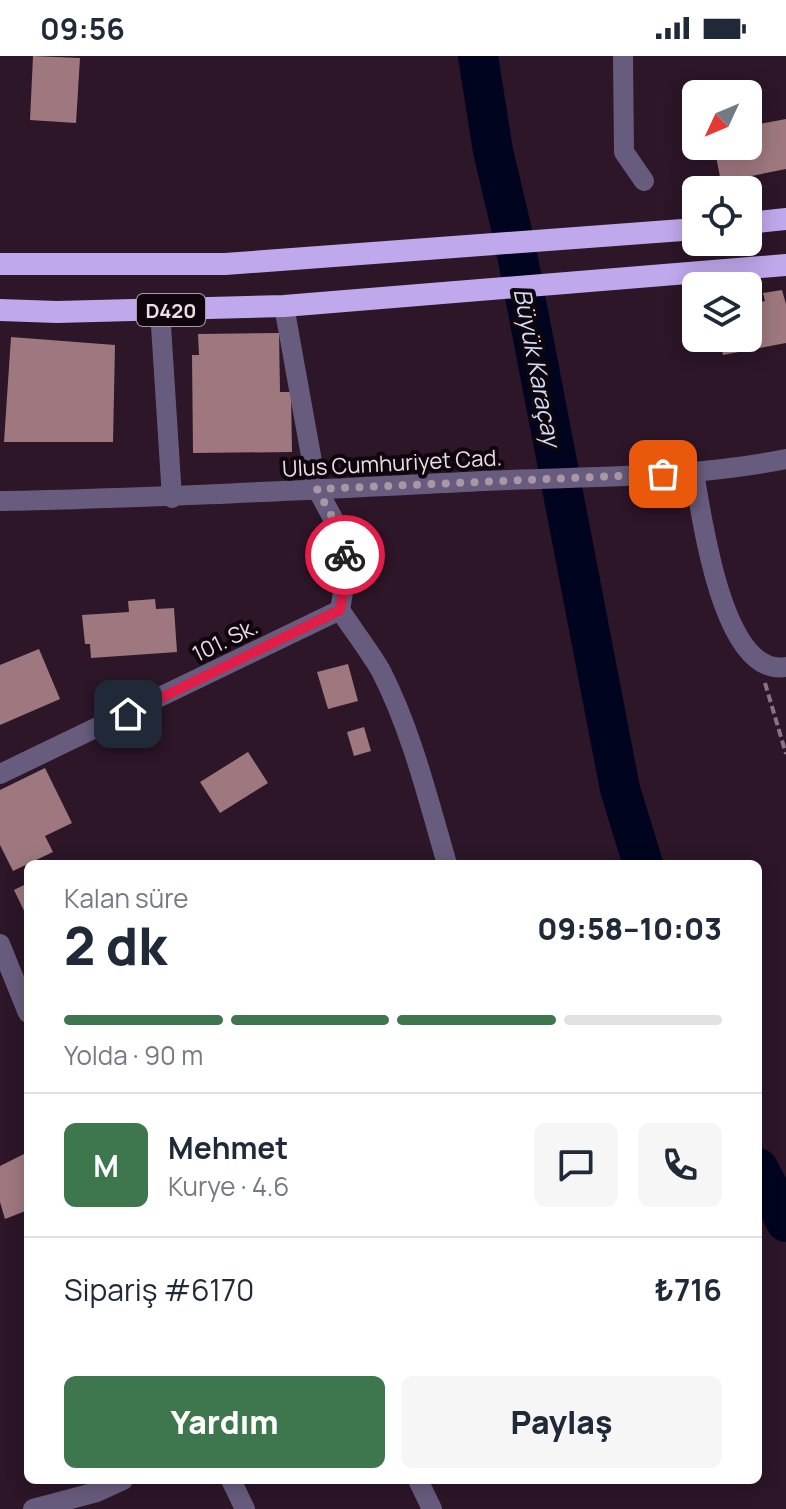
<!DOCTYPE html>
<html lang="tr">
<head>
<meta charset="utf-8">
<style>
	body { margin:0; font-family:Manrope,sans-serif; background:#f6f6f7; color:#1f2937; height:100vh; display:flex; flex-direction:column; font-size:30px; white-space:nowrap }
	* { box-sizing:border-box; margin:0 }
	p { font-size:26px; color:#747a83 }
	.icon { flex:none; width:44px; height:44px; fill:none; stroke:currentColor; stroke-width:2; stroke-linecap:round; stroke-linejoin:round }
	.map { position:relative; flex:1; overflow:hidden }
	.drawer { position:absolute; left:24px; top:804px; width:738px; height:624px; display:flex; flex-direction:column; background:#fff; border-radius:12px; box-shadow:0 4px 20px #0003 }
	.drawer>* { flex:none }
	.needle { width:52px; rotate:226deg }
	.fabs { position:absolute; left:682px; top:24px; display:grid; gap:16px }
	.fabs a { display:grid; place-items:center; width:80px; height:80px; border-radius:12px; background:#fff; box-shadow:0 4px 20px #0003; font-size:40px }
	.pin { position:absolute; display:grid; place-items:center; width:68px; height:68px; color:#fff; margin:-34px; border-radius:16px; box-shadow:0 4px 12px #0006 }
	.courier { position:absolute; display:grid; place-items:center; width:80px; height:80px; margin:-40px; border:6px solid #e11d48; border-radius:50%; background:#fff; color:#222; box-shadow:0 2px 10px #0007 }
	.head em { font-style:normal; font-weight:800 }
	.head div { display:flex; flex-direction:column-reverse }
	.head { display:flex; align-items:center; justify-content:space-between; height:136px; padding:0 40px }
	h1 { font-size:52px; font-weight:800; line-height:60px }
	.bar { display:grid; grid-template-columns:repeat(4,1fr); gap:12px 8px; align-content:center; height:96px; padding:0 40px }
	.bar i { height:10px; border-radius:6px; background:#e0e1e3 }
	.bar .selected { background:#3e764d }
	.bar p { grid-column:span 4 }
	.line { display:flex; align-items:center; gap:20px; padding:0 40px; border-top:2px solid #e0e1e3 }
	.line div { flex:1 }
	.round { display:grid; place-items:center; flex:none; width:84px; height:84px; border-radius:12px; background:#f6f6f7 }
	.cta { display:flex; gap:16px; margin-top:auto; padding:16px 40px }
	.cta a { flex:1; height:92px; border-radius:12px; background:#3e764d; color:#fff; font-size:32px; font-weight:800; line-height:92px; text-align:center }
	.cta a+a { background:#f6f6f7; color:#1f2937 }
	.status { display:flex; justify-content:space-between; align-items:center; height:56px; padding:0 40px; background:#fff; direction:ltr }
	.status svg { height:22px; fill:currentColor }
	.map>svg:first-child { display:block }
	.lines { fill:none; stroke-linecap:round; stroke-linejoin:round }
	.river { stroke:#01041f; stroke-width:40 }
	.building { fill:#9e787e }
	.path { stroke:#877483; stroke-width:4; stroke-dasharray:8 4; stroke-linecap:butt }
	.minor { stroke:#685c7e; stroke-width:20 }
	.trunk { stroke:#c0a8ed; stroke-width:22 }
	.done { stroke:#a997a5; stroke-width:8; stroke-dasharray:0 14.4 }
	.route { stroke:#e11d48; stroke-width:10 }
	.labels { text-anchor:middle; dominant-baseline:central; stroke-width:8; stroke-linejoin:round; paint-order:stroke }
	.shield { fill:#0f060d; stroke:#aa9ca6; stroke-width:2 }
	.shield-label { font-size:20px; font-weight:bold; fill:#ecdce8 }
	.street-label { font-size:22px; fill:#ecdce8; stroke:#0f060d }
	.water-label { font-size:24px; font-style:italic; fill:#d1ddf6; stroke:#0f060d }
</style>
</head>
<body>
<div class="status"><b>09:56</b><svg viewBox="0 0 49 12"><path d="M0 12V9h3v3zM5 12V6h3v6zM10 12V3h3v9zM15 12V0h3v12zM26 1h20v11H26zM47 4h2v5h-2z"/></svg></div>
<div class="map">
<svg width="786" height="1453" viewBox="0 0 786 1453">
	<rect width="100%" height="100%" fill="#2c1628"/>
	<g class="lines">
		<!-- river -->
		<g class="river">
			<polyline points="478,0 493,95 515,188 620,733 643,808"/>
			<polyline points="758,1112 786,1166"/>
		</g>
	</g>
	<!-- building -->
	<g class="building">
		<polygon points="33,0 80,2 76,67 30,64"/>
		<polygon points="786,63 786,113 721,126 714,90 748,90 748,70"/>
		<polygon points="782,234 786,248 786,287 723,299 720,282 748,282 748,248 765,245 763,237"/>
		<polygon points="279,277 280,336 291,336 292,396 193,397 192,299 199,299 198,278"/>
		<polygon points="11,281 115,289 113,386 4,386"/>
		<polygon points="155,543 156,553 174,552 177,596 91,602 90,588 85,588 82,559 129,556 128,545"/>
		<polygon points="39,593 60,643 0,669 0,609"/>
		<polygon points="348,608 358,645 328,653 317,616"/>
		<polygon points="364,671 371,695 354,700 347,676"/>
		<polygon points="248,696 268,727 220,757 200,726"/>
		<polygon points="45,712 72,767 45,780 53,796 13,815 0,789 0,734"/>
		<polygon points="28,827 28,863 14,834"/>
		<polygon points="28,1096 28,1154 5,1163 0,1146 0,1110"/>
	</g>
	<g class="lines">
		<!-- path -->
		<polyline class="path" points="765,627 786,698"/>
		<!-- minor -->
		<g class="minor">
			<polyline points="623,0 624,96 644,125"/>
			<path d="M284,250L317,433L343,481L346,519L340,554C353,574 369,594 381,615C412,676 428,743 447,808"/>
			<polyline points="160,254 172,442"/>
			<path d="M694,417C702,460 722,622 786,611"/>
			<path d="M0,445C162,442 323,433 484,425C585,420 687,423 786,403"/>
			<polyline points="0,718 340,554"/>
			<polyline points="0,888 28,957"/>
			<polyline points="231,1424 245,1453"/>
			<polyline points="418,1424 432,1453"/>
			<polyline points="33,1453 97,1436 123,1424"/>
		</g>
		<!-- trunk -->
		<g class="trunk">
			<polyline points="748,167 786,163"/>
			<polyline points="0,208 225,208 696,173"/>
			<polyline points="0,254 57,256 284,250 786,209"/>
		</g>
	</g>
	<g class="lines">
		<!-- done -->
		<polyline class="done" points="345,499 343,481 317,433 663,418"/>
		<!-- route -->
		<polyline class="route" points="128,658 340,554 346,519 345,499"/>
	</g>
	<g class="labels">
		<!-- shield labels -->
		<rect class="shield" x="137" y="238" width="68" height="32" rx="6"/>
		<g class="shield-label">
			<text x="171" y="254">D420</text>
		</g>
		<!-- street labels -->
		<g class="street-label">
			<text transform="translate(392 407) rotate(-3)">Ulus Cumhuriyet Cad.</text>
			<text transform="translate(225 584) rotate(-26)">101. Sk.</text>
		</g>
		<!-- water labels -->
		<g class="water-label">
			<text transform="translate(538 311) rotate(79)">Büyük Karaçay</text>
		</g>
	</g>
</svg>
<div class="fabs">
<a><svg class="needle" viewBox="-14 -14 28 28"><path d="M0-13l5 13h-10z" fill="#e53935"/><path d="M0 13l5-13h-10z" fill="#747a83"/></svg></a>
<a><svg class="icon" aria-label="locate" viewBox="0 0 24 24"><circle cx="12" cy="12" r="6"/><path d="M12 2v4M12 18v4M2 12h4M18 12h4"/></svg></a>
<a><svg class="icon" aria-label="layers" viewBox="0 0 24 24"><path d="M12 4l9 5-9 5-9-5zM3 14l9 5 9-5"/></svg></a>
</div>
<div class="pin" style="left:663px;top:418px;background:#ea580c"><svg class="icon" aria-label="bag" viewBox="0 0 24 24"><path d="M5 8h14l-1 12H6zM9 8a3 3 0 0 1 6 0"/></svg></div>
<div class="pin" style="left:128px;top:658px;background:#1f2937"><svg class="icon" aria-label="home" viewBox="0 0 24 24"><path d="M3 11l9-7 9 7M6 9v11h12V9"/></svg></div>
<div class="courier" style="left:345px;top:499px"><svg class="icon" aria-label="bike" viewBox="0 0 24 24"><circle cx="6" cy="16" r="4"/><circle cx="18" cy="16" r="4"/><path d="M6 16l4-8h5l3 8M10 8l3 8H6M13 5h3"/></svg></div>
<section class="drawer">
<div class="head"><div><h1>2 dk</h1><p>Kalan süre</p></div><em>09:58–10:03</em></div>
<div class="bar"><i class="selected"></i><i class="selected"></i><i class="selected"></i><i></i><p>Yolda · 90 m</p></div>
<div class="line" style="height:144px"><b class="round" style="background:#3e764d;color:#fff">M</b><div><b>Mehmet</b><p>Kurye · 4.6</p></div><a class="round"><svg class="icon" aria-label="chat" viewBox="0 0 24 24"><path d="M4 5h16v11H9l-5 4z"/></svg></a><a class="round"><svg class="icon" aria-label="phone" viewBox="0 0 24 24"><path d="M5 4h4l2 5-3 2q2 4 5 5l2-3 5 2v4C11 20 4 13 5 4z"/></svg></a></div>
<div class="line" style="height:104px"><div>Sipariş #6170</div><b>₺716</b></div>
<div class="cta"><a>Yardım</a><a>Paylaş</a></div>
</section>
</div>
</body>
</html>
